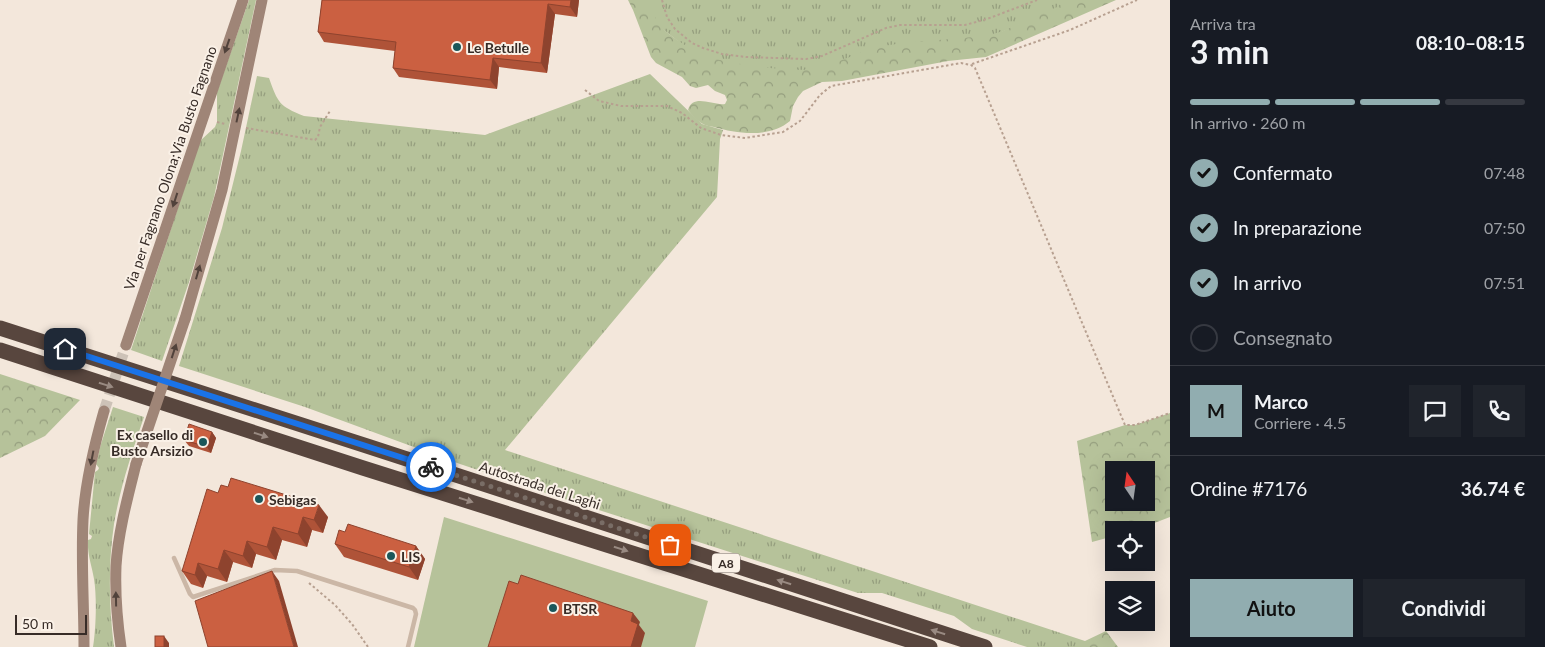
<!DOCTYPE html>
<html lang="it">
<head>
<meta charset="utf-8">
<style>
	body { margin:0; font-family:Lato,sans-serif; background:#20242c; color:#f1f3f6; height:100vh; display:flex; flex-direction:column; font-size:19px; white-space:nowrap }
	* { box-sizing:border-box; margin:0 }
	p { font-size:16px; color:#9ea1a6 }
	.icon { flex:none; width:28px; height:28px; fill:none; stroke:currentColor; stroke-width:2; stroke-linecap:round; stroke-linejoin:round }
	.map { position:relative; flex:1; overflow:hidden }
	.sheet { display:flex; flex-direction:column; background:#171b24; width:375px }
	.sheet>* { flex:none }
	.needle { width:32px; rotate:347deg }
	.tools { position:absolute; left:1105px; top:461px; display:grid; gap:10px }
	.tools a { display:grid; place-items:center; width:50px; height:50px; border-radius:0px; background:#171b24; box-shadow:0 5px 20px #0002; font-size:25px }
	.scale { position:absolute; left:15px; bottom:12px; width:72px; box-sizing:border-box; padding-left:5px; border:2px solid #372c27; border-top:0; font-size:14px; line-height:18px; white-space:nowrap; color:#372c27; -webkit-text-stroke:4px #faf1e7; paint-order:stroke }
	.pin { position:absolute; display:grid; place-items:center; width:42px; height:42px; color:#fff; margin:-21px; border-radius:10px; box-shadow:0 2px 8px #0006 }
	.courier { position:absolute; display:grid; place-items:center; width:50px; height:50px; margin:-25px; border:4px solid #1a73e8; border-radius:50%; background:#fff; color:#222; box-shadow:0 1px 6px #0007 }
	.head em { font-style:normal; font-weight:700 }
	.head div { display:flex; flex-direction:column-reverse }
	.head { display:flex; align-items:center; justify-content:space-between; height:85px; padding:0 20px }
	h1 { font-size:32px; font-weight:700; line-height:38px }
	.bar { display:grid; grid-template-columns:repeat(4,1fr); gap:8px 5px; align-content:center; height:60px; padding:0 20px }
	.bar i { height:6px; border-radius:4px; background:#363941 }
	.bar .current { background:#91adb0 }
	.bar p { grid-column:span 4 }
	.line { display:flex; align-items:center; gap:12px; padding:0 20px; border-top:1px solid #363941 }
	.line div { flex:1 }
	.round { display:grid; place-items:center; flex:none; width:52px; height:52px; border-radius:0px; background:#20242c }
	ol { padding:0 20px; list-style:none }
	li { display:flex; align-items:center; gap:15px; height:55px }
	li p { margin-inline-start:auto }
	li .icon { padding:5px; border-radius:50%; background:#91adb0; color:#111; stroke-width:4 }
	li:last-child { color:#9ea1a6 }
	li i { width:28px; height:28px; border:2px solid #363941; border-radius:50% }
	.cta { display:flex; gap:10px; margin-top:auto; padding:10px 20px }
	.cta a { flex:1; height:58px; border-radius:0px; background:#91adb0; color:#111; font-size:20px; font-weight:700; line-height:58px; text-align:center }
	.cta a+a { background:#20242c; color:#f1f3f6 }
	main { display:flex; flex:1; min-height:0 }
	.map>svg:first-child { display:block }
	.grass { fill:url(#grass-tufts) }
	.forest { fill:url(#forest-crowns); fill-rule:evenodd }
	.garden { fill:#b6c29a }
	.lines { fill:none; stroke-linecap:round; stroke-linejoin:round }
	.secondary-tunnel { stroke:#cdc2b7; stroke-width:11; stroke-dasharray:11 5.5; stroke-linecap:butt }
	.path { stroke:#b7a090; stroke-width:2; stroke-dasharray:2.5 2.5; stroke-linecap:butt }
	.lane { stroke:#cbb7a6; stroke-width:4.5 }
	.secondary { stroke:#9f8577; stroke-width:11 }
	.highway { stroke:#58463e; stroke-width:15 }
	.secondary-bridge { stroke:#9f8577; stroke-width:11 }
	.wall { fill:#af5338 }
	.shaded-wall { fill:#8e432e }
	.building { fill:#cb6041; stroke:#8e432e }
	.oneway { fill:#51423b }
	.oneway2 { fill:#998a82 }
	.done { stroke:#796d66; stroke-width:5; stroke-dasharray:0 9 }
	.route { stroke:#1a73e8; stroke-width:6 }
	.poi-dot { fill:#1b575a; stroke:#faf1e7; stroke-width:2 }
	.labels { text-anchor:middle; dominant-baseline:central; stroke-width:4; stroke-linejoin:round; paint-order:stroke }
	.shield { fill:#faf1e7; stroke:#726761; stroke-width:1 }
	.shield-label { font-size:12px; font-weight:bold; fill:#372c27 }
	.poi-label { font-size:14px; font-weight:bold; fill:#372c27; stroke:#faf1e7; text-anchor:start }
	.street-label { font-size:14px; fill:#372c27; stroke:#faf1e7 }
</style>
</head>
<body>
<main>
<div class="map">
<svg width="1170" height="647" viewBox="0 0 1170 647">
	<defs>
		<pattern id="grass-tufts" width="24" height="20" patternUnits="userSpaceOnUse" patternTransform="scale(1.25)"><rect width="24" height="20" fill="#b6c29a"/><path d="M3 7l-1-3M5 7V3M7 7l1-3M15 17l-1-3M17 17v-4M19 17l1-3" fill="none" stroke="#959e7e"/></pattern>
		<pattern id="forest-crowns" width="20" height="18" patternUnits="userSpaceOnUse" patternTransform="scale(1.25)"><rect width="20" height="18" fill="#b6c29a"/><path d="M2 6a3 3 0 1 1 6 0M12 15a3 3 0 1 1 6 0" fill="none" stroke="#959e7e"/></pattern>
	</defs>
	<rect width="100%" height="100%" fill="#f3e7db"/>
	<!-- grass -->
	<g class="grass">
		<polygon points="249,0 256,0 214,197 189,282 162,361 131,350 200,141 215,127 217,122 217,92"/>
		<polygon points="643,0 1079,0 992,36 824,71 716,71 660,27"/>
		<path d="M650,74L702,124L723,130L720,139L717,197L505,450L1085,641V647H1027L972,629L954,616L882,593H858L552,495L460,464L305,407L179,366L222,228L241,151L257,76L269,78C278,103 279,106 304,116L485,135Z"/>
		<path d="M113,407L144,417C132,452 120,488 114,524C108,565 109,607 114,647H93C96,629 97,597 94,579C92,566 87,554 88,540L91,539L92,536L89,534L95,472L98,470L99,468L96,464L101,444Z"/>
	</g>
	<!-- forest -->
	<g class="forest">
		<path d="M628,0H645C654,13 656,24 669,34C682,44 697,53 712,58C732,64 800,74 818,68C841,62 860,51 883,46C918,40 954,40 990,35L1003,31L1073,0H1116L986,57L948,61L842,81L822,82L803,91L798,97L793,106L790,121C770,138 738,134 714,127C711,126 706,126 703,124C697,121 692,115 688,110C693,93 713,106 725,104L727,100L725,95L715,91L708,85L696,88L690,86L682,77L656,63L651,57L633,10Z"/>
		<polygon points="0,374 80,400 45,436 0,458"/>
		<path d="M1170,413V517L1136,530H1114V536L1092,542L1077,441L1125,425H1135ZM1114,470H1146V502H1114Z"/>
		<polygon points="1106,631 1118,647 1085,647 1085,641"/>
	</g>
	<!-- garden -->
	<polygon class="garden" points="444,517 708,601 695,647 414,647"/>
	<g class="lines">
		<!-- secondary-tunnel -->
		<polyline class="secondary-tunnel" points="104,411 126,345"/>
		<!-- path -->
		<g class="path">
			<polyline points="662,0 667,17 675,29 692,43 703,48 722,54 746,57 806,59 822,56 886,28 900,25 965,25 987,19 1037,0"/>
			<polyline points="972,64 1070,30 1137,0"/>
			<polyline points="585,90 599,101 621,106 667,106 682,113 701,128 721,135 745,138 783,132 800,121 820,95 831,86 961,63 971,65 975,68 1125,425 1135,425 1170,413"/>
			<polyline points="217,122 225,124"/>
			<polyline points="246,128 315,140 318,137 320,127 330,111"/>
			<polyline points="309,583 335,605 352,624 368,647"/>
		</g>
		<!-- lane -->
		<polyline class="lane" points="174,558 190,594 193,597 275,570 297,571 413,608 415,610 416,614 408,647"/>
		<!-- secondary -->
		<g class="secondary">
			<polyline points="185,319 222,190 262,0"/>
			<polyline points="126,345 243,0"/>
			<path d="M84,647C84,605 81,562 83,520C85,482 94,446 104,411"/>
			<path d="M121,647C117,620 115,593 116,566C118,533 128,496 136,464"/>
		</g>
		<!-- highway -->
		<g class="highway">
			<polyline points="0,328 370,447 985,647"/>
			<polyline points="0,350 363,468 930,647"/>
		</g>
		<!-- secondary-bridge -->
		<polyline class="secondary-bridge" points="136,464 185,319"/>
	</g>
	<!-- wall -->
	<g class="wall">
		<polygon points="322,0 579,0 577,17 555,14 547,73 499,67 497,89 399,77 393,68 395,51 324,42 318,32"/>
		<polygon points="212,432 216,438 211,453 189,446 184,440"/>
		<polygon points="218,493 328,517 323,533 312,530 307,547 282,540 276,560 256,554 252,568 233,562 227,582 207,576 203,588 191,584 182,571"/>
		<polygon points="345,532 416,546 425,559 418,580 344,557 335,544"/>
	</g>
	<!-- shaded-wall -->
	<g class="shaded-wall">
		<polygon points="571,0 579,0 577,17 570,7"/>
		<polygon points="548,4 555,14 547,73 541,63"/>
		<polygon points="493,58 499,67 497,89 490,80"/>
		<polygon points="212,432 216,438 211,453 207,447"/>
		<polygon points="319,505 328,517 323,533 314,520"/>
		<polygon points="303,517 312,530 307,547 298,534"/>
		<polygon points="273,527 282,540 276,560 267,547"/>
		<polygon points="247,541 256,554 252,568 243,556"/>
		<polygon points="416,546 425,559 418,580 409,567"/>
		<polygon points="224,550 233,562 227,582 218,569"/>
		<polygon points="198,563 207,576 203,588 195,575"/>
		<polygon points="272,571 279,581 298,647 294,647"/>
		<polygon points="633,613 640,622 639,625 645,633 641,647 631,647 631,621"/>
		<polygon points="164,636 169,643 169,647 164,647"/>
	</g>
	<!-- building -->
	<g class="building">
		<polygon points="322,0 571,0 570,7 548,4 541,63 493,58 490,80 393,68 396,42 318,32"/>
		<polygon points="189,424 212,432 207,447 184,440"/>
		<polygon points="231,478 319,505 314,520 303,517 298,534 273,527 267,547 247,541 243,556 224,550 218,569 198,563 195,575 182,571 207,489 218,493 221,485 228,487"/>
		<polygon points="348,524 416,546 409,567 335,544 339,530 345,532"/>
		<polygon points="272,571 294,647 208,647 195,601"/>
		<polygon points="521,575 633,613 631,621 638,624 631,647 488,647 509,581 518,584"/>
		<rect x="155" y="636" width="9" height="11"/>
	</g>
	<!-- one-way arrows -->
	<defs><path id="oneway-solid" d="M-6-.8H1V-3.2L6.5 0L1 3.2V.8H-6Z" transform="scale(1.25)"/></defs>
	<g class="oneway">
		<use href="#oneway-solid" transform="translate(227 46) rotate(109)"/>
		<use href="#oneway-solid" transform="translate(238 115) rotate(-78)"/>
		<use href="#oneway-solid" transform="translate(175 200) rotate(108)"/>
		<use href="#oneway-solid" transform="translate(198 272) rotate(-74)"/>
		<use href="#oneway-solid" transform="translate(174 351) rotate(-72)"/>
		<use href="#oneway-solid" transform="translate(92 458) rotate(101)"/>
		<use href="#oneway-solid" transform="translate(116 599) rotate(-91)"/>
	</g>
	<g class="oneway2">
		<use href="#oneway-solid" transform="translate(106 385) rotate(18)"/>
		<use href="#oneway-solid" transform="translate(261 435) rotate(18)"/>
		<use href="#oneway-solid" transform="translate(466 500) rotate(18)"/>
		<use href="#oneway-solid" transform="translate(621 549) rotate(18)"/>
		<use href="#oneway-solid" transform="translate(784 582) rotate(-162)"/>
		<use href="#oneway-solid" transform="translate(938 632) rotate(-162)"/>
	</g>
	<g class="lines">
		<!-- done -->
		<polyline class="done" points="431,467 670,545"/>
		<!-- route -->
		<polyline class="route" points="65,349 431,467"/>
	</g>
	<!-- markers -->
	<g class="poi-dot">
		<circle cx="457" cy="47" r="5"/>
		<circle cx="203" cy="442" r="5"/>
		<circle cx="259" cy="499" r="5"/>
		<circle cx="391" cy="556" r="5"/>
		<circle cx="553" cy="608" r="5"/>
	</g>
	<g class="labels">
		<!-- shield labels -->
		<rect class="shield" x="712" y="553.5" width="28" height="19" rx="4"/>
		<g class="shield-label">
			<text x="726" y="563">A8</text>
		</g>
		<!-- poi labels -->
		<g class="poi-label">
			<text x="467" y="47">Le Betulle</text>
			<text x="193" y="434" text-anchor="end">Ex casello di<tspan x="193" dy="16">Busto Arsizio</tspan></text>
			<text x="269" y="499">Sebigas</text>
			<text x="401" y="556">LIS</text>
			<text x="563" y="608">BTSR</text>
		</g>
		<!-- street labels -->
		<g class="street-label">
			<text transform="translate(170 168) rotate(-71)">Via per Fagnano Olona;Via Busto Fagnano</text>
			<text transform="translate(540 485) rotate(18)">Autostrada dei Laghi</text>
		</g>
	</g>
</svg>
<div class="tools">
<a><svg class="needle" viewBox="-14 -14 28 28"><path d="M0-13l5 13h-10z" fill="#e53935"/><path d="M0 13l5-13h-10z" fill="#9ea1a6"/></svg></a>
<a><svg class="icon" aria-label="locate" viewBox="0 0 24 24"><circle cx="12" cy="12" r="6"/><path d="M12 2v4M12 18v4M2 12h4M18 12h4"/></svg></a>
<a><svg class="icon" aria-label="layers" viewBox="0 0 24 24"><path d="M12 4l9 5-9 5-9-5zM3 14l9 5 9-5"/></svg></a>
</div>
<div class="scale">50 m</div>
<div class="pin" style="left:670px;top:545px;background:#ea580c"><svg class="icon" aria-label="bag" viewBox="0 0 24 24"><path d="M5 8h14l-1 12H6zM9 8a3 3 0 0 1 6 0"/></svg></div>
<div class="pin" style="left:65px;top:349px;background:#1f2937"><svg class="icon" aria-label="home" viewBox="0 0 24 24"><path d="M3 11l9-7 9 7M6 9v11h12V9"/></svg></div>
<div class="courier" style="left:431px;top:467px"><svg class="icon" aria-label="bike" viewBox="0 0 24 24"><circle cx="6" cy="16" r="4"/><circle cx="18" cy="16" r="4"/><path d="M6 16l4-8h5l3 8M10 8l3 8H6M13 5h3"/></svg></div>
</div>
<section class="sheet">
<div class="head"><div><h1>3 min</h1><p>Arriva tra</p></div><em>08:10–08:15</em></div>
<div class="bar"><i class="current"></i><i class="current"></i><i class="current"></i><i></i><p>In arrivo · 260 m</p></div>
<ol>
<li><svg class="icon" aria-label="check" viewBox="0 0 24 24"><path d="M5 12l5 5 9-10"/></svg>Confermato<p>07:48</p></li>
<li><svg class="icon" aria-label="check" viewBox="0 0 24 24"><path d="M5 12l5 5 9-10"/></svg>In preparazione<p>07:50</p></li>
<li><svg class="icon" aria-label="check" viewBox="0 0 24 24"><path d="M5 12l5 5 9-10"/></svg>In arrivo<p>07:51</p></li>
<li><i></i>Consegnato</li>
</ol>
<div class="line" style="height:90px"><b class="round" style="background:#91adb0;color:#111">M</b><div><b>Marco</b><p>Corriere · 4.5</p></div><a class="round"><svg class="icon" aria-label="chat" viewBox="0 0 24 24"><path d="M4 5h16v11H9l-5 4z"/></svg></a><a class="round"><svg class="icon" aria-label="phone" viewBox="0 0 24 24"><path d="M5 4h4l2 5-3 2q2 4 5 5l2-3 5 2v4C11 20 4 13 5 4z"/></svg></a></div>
<div class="line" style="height:65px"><div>Ordine #7176</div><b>36.74 €</b></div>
<div class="cta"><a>Aiuto</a><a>Condividi</a></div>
</section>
</main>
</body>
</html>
